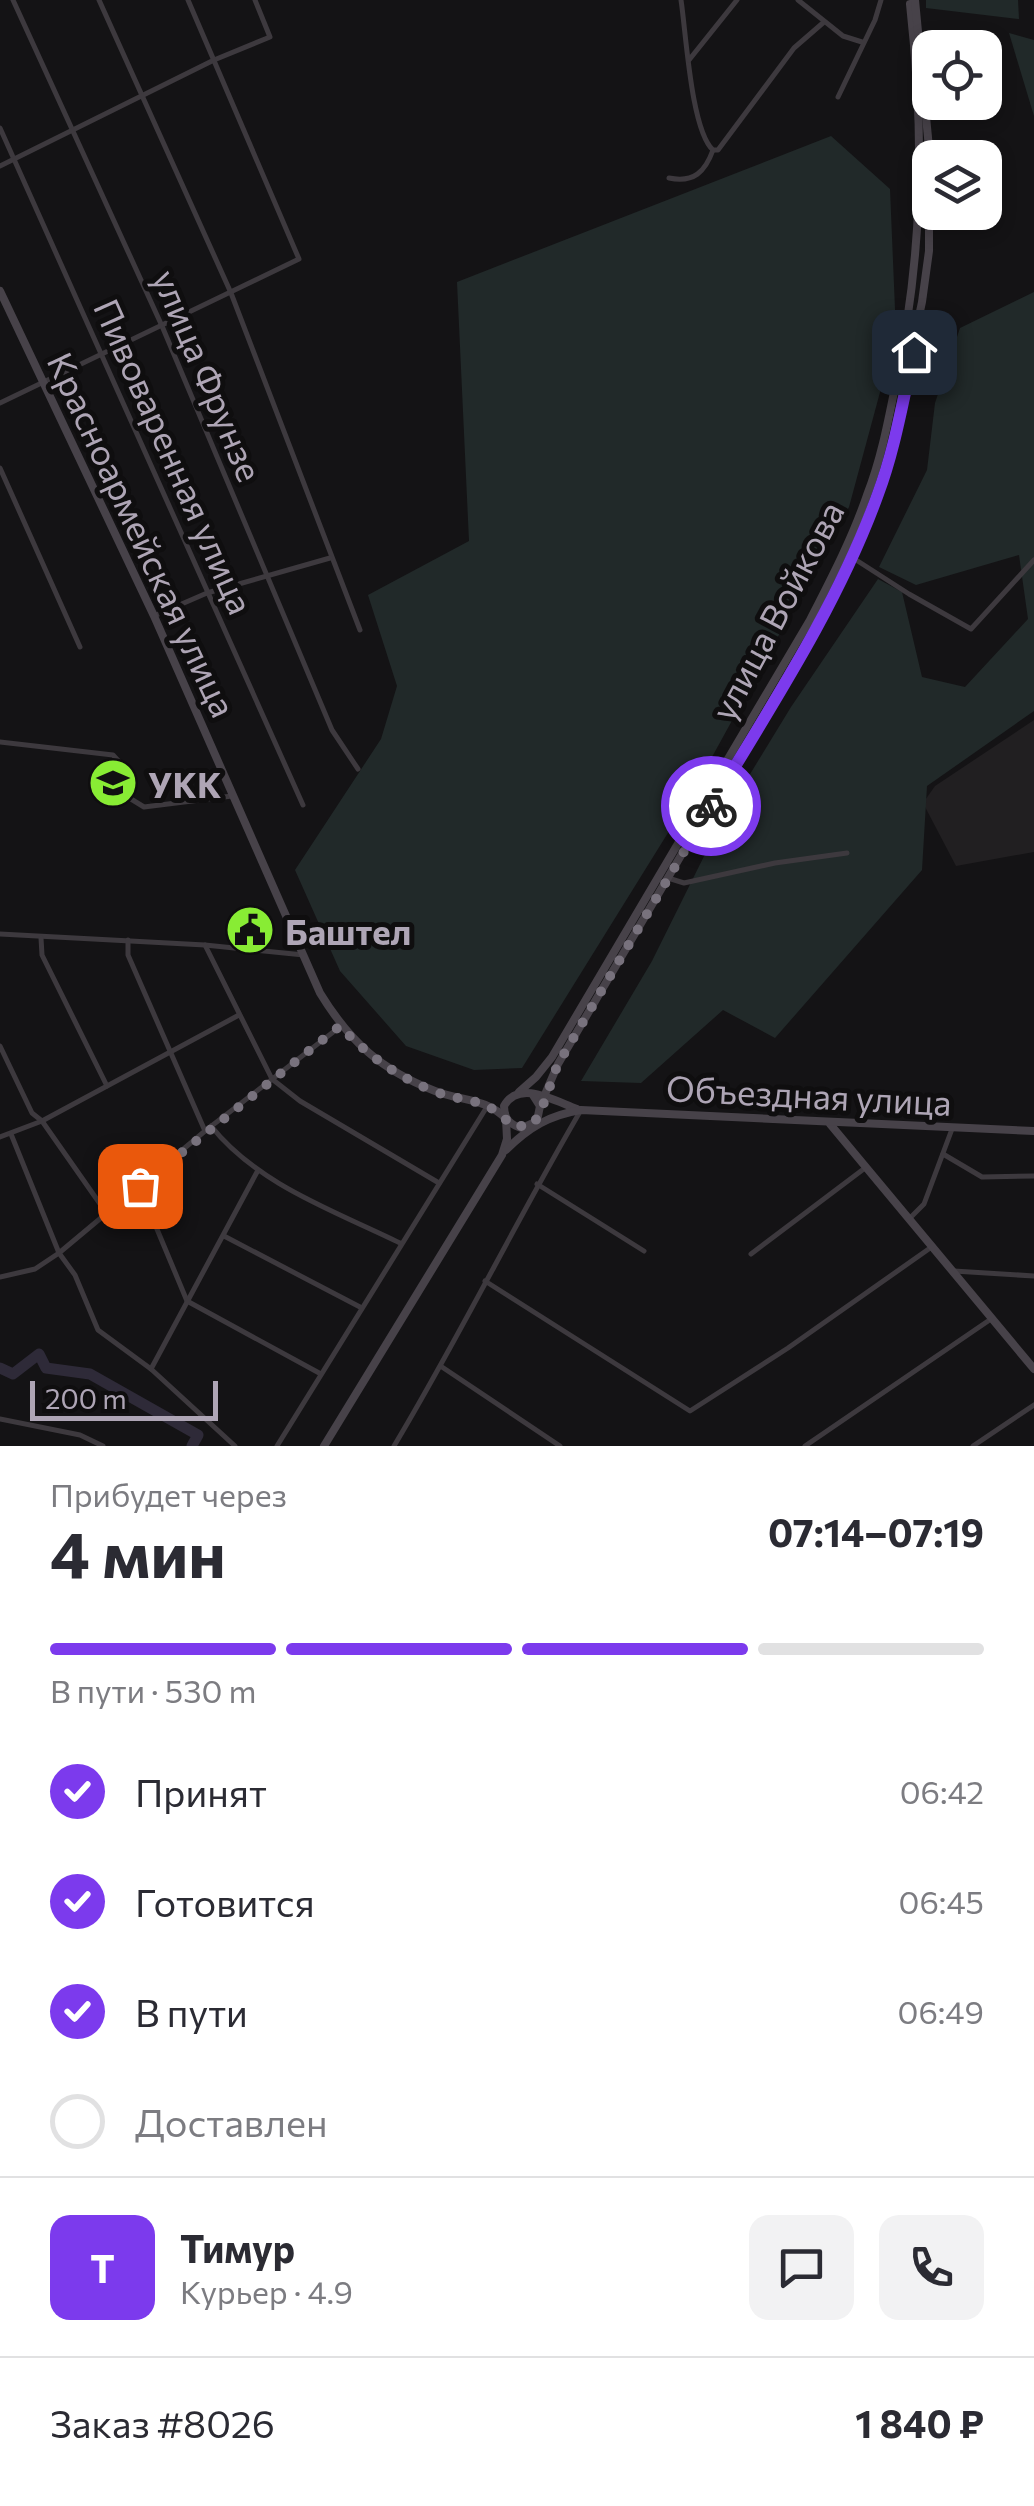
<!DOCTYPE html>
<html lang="ru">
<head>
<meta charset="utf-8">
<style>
	body { margin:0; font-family:Commissioner,sans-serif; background:#f2f2f3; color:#2b2b33; height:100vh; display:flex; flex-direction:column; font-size:38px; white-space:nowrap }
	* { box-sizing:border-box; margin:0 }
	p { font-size:32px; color:#7c7c81 }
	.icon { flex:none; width:55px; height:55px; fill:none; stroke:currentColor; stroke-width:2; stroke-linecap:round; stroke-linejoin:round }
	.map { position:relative; height:1446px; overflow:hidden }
	.sheet { display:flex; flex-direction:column; background:#fff; flex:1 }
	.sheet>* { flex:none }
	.tools { position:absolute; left:912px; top:30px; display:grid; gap:20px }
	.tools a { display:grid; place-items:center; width:90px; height:90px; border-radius:20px; background:#fff; box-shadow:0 5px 15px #0003; font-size:50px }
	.scale { position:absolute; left:30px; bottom:25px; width:188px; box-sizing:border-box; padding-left:10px; border:5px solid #aea5b5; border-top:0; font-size:28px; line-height:35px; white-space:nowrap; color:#aea5b5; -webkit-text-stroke:8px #0f0e0f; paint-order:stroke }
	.pin { position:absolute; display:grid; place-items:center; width:85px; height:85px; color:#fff; margin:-42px; border-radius:20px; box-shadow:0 5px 15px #0006 }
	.courier { position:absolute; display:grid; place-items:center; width:100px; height:100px; margin:-50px; border:8px solid #7c3aed; border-radius:50%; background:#fff; color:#222; box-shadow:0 2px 12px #0007 }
	.head em { font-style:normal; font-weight:700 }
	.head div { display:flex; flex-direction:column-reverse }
	.head { display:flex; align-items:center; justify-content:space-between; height:170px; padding:0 50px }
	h1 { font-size:65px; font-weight:700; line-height:75px }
	.bar { display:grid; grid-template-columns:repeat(4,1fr); gap:15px 10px; align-content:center; height:120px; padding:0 50px }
	.bar i { height:12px; border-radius:8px; background:#e1e1e2 }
	.bar .active { background:#7c3aed }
	.bar p { grid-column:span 4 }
	.line { display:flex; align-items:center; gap:25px; padding:0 50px; border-top:2px solid #e1e1e2 }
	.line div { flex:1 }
	.round { display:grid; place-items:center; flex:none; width:105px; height:105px; border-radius:20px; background:#f2f2f3 }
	ol { padding:0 50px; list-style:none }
	li { display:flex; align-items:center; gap:30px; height:110px }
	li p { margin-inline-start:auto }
	li .icon { padding:10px; border-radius:50%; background:#7c3aed; color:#fff; stroke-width:4 }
	li:last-child { color:#7c7c81 }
	li i { width:55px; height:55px; border:5px solid #e1e1e2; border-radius:50% }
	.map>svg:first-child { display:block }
	.built { fill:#211f21 }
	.green { fill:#212929 }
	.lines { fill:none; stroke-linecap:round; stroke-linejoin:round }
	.river { stroke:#2e2a38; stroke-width:11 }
	.street { stroke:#3d393e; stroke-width:5 }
	.secondary { stroke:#474249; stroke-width:8 }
	.done { stroke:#78727d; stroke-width:10; stroke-dasharray:0 18 }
	.route { stroke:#7c3aed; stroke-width:12 }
	.labels { text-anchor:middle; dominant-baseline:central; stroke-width:10; stroke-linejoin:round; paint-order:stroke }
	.street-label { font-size:35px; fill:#aea5b5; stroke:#0f0e0f }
	.poi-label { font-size:35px; font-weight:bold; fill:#aea5b5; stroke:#0f0e0f; text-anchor:start }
</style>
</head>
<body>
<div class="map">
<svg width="1034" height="1446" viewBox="0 0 1034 1446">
	<rect width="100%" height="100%" fill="#141315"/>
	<!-- built -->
	<polygon class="built" points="1034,720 1034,852 956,866 923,803 935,786"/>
	<!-- green -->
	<g class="green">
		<polygon points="926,0 1018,0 1019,19 926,8"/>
		<polygon points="1009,33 1034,40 1034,116"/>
		<polygon points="831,136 890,189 896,333 849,507 689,799 522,1068 474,1070 406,1046 340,971 295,870 381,739 397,686 368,595 469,541 457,282"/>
		<polygon points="1034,292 1034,711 927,786 922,870 775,1038 723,1010 641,1083 581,1081 652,961 722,820 791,707 878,579 902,592 922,677 965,687 1028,619 1019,555 916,585 879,567 927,470 935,403 960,328"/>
	</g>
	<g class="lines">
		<!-- river -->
		<polyline class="river" points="0,1368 13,1374 39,1354 46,1368 90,1374 198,1435 192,1446"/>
		<!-- street -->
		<g class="street">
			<polyline points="13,0 162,326 332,730 358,769"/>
			<polyline points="99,0 231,293 360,630"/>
			<path d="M681,0C686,32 691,130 713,150H718L794,48L824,22"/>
			<polyline points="798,0 843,36 862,42"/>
			<polyline points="689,60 737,0"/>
			<polyline points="838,97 875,20 881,0"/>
			<polyline points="0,128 303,805"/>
			<polyline points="0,166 214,60 270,37 255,0"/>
			<path d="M669,178C694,183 705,172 713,150"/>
			<polyline points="0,403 299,259 188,0"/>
			<polyline points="0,468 80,647"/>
			<polyline points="853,558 909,594 971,629 1034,560"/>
			<polyline points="154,616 207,593 330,558"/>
			<polyline points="0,742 113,755 124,767 131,799 144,807 232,796"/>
			<polyline points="668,878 684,883 775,863 847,853"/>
			<polyline points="0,934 205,945 304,955"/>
			<polyline points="41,938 42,955 107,1086"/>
			<polyline points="128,940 128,955 205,1131"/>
			<polyline points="205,945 272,1079 300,1101 439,1183"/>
			<polyline points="0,1046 32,1113 42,1121 105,1211"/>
			<path d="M211,1126C258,1185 335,1211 400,1243"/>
			<polyline points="0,1137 42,1121 239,1015"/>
			<polyline points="943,1154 982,1177 1034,1176"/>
			<polyline points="537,1184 644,1251"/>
			<polyline points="139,1186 187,1301 321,1374"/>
			<polyline points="909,1219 924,1204 952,1129"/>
			<polyline points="224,1236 360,1307"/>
			<polyline points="751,1254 865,1168"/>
			<polyline points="954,1271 1034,1276"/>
			<polyline points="0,1277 35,1269 59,1253 11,1134"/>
			<polyline points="485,1281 690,1411 788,1348 933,1246"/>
			<polyline points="442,1367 560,1446"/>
			<polyline points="151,1369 257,1172"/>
			<polyline points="0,1419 80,1435 103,1446"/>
			<polyline points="235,1446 151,1369 98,1330 75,1275 59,1253 205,1131 341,1026"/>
			<polyline points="277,1446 488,1105"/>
			<path d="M394,1446C460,1336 516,1221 581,1110"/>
			<polyline points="805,1446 991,1319"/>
			<polyline points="973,1446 1034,1405"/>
		</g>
		<!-- secondary -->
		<g class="secondary">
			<path d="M0,291L154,616L320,993C350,1042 381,1070 435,1091C460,1101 487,1098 506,1119L507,1139L502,1155L324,1446"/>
			<path d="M519,1092L536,1077L552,1057L810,620C831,579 852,539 867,495C880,462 887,427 894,392C923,258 925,141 910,4"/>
			<path d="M533,1095L540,1106L537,1121L522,1128C510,1125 504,1119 504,1106C519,1079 555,1101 577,1109"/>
			<polyline points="540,1106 558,1064 824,613 857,548 887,467 922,302 929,251 929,148 915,0"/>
			<polyline points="830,1124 1034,1369"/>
			<path d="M506,1150C529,1127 550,1115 581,1110L1034,1131"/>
		</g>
	</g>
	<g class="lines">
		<!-- done -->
		<path class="done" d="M140,1186L340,1026C367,1055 399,1078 436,1092C470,1104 485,1096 512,1126H531C542,1116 551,1080 558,1064L711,806"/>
		<!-- route -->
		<path class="route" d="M711,806C771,706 838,605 878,494C895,449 903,399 914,352"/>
	</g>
	<!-- icons -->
	<defs>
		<g id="university-disc" transform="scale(2.5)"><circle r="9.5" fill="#88ec34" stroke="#0f0e0f"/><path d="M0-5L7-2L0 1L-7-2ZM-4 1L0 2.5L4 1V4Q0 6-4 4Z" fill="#111"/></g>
		<g id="civic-disc" transform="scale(2.5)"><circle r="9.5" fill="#88ec34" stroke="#0f0e0f"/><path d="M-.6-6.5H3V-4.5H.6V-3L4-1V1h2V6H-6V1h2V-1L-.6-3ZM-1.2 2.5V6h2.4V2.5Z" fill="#111"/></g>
	</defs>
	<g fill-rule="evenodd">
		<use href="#university-disc" x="113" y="783"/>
		<use href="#civic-disc" x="250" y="930"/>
	</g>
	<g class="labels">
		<!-- street labels -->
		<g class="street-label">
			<text transform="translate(209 375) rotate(67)">улица Фрунзе</text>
			<text transform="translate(175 456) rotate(66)">Пивоваренная улица</text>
			<text transform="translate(143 534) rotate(65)">Красноармейская улица</text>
			<text transform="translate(776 610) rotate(-62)">улица Войкова</text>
			<text transform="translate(809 1094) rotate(3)">Объездная улица</text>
		</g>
		<!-- poi labels -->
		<g class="poi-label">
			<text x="148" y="783">УКК</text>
			<text x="285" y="930">Баштел</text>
		</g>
	</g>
</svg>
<div class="tools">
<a><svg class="icon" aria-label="locate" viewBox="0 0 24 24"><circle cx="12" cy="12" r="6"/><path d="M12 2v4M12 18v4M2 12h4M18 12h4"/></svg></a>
<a><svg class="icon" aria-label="layers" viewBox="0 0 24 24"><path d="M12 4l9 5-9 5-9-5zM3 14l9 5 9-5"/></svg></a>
</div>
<div class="scale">200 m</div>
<div class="pin" style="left:140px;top:1186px;background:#ea580c"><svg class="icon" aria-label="bag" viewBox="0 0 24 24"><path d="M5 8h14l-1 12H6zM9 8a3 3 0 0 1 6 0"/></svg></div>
<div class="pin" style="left:914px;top:352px;background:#1f2937"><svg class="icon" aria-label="home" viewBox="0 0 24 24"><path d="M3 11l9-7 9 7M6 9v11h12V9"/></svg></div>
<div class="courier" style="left:711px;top:806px"><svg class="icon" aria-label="bike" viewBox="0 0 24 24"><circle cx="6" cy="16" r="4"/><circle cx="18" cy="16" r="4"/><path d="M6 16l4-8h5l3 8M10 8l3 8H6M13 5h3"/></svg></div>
</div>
<section class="sheet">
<div class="head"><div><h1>4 мин</h1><p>Прибудет через</p></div><em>07:14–07:19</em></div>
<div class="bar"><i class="active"></i><i class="active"></i><i class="active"></i><i></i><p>В пути · 530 m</p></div>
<ol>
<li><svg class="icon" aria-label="check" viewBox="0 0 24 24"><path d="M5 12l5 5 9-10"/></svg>Принят<p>06:42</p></li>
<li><svg class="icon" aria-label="check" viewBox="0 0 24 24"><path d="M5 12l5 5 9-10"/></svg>Готовится<p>06:45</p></li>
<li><svg class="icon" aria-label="check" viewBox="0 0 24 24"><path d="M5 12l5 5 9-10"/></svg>В пути<p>06:49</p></li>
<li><i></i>Доставлен</li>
</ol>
<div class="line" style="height:180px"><b class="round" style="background:#7c3aed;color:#fff">Т</b><div><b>Тимур</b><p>Курьер · 4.9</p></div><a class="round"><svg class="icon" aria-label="chat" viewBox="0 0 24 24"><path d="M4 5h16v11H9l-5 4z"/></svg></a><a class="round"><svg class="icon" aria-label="phone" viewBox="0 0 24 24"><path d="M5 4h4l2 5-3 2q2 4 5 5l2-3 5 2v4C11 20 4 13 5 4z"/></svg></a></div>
<div class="line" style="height:130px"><div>Заказ #8026</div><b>1 840 ₽</b></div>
</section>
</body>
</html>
